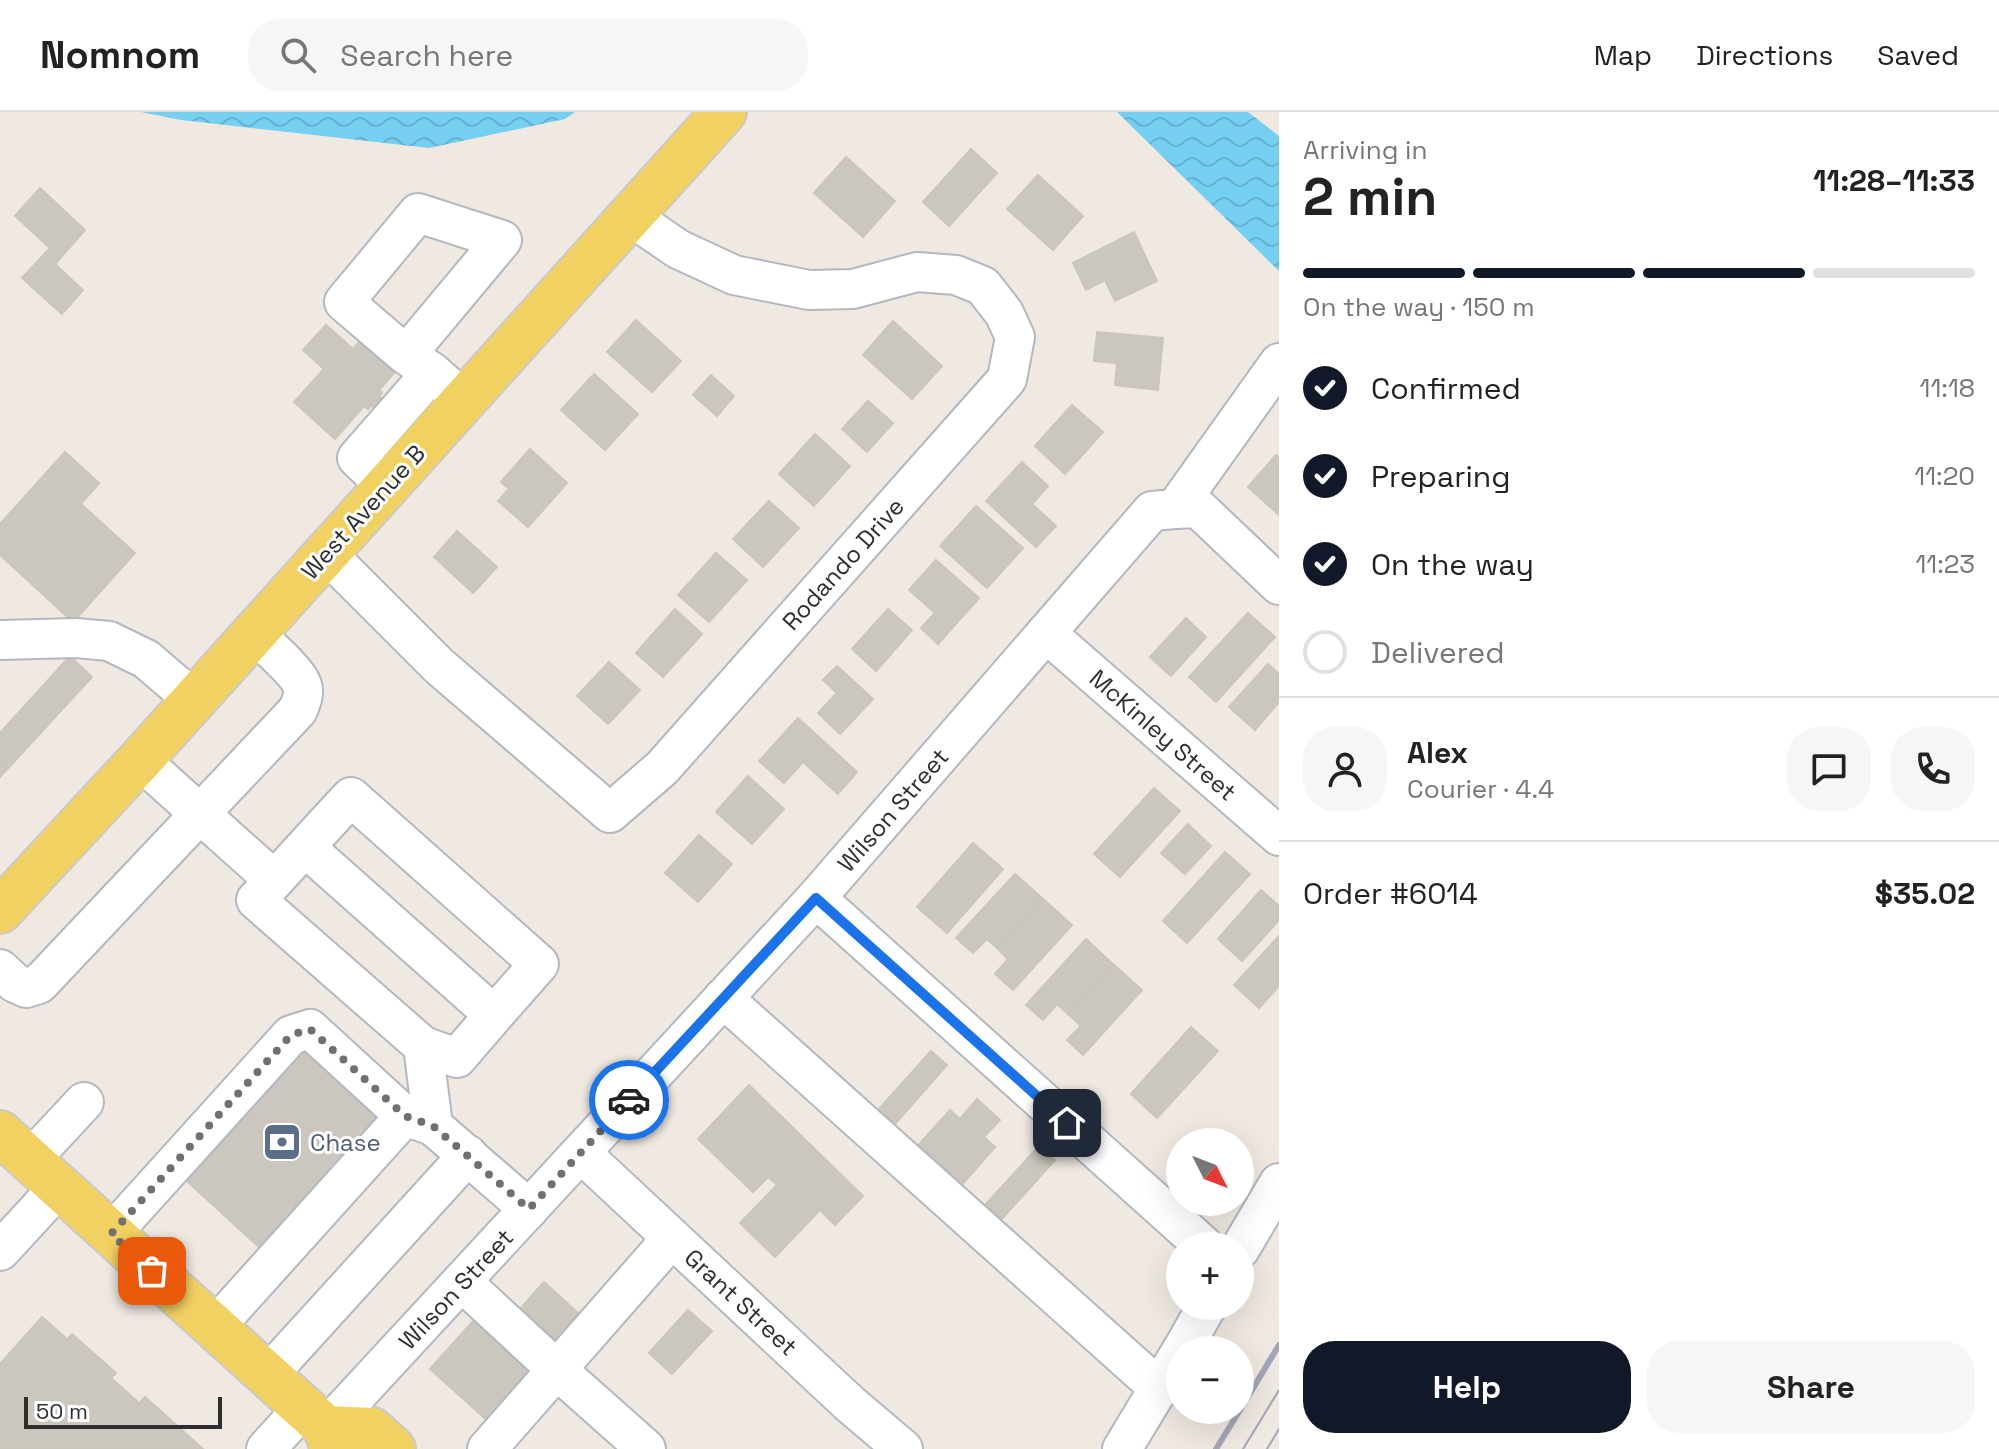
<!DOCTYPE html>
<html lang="en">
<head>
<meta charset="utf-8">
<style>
	body { margin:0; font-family:"Space Grotesk",sans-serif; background:#f6f6f6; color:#222; height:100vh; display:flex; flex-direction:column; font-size:30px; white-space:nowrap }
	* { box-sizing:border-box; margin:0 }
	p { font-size:26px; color:#767676 }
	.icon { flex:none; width:44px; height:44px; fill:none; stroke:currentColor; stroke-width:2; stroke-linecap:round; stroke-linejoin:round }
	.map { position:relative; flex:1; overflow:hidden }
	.sheet { display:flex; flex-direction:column; background:#fff; width:720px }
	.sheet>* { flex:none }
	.needle { width:52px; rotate:132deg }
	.buttons { position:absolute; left:1166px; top:1016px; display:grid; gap:16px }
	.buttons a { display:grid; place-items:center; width:88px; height:88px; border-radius:50%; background:#fff; box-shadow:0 8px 32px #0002; font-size:40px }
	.scale { position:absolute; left:24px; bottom:20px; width:198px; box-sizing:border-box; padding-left:8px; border:4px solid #2e2e2e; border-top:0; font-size:22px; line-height:28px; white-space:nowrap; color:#2e2e2e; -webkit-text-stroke:6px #fff; paint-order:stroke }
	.pin { position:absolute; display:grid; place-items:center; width:68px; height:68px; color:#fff; margin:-34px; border-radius:16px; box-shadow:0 4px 12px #0006 }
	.courier { position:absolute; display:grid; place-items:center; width:80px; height:80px; margin:-40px; border:6px solid #1a73e8; border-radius:50%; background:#fff; color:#222; box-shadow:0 2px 10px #0007 }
	.summary em { font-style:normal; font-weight:700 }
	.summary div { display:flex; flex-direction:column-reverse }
	.summary { display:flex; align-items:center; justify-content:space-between; height:136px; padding:0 24px }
	h1 { font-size:52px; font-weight:700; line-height:60px }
	.bar { display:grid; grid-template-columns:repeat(4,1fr); gap:12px 8px; align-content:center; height:96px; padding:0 24px }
	.bar i { height:10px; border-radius:6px; background:#e0e0e0 }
	.bar .active { background:#111827 }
	.bar p { grid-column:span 4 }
	.line { display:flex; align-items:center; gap:20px; padding:0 24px; border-top:2px solid #e0e0e0 }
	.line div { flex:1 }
	.round { display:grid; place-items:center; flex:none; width:84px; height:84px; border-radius:32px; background:#f6f6f6 }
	ol { padding:0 24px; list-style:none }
	li { display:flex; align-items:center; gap:24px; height:88px }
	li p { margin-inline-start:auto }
	li .icon { padding:8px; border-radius:50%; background:#111827; color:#fff; stroke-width:4 }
	li:last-child { color:#767676 }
	li i { width:44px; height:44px; border:4px solid #e0e0e0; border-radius:50% }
	.action { display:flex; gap:16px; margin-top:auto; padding:16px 24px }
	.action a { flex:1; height:92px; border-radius:32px; background:#111827; color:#fff; font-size:32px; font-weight:700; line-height:92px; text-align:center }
	.action a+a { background:#f6f6f6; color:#222 }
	header { display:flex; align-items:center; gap:48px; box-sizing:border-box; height:112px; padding:0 40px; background:#fff; border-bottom:2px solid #e0e0e0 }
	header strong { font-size:38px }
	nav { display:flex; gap:44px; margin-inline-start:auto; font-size:28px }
	.search { width:560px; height:72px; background:#f6f6f6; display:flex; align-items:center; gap:20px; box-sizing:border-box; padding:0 28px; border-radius:32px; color:#767676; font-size:30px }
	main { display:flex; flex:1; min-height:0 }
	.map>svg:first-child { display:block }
	.water { fill:url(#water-waves) }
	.building { fill:#cbc7bf; stroke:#cbc5ba; stroke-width:2 }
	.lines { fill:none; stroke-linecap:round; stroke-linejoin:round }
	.minor-casing { stroke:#b4b7c1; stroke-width:42 }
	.major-casing { stroke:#c9c9c9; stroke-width:48 }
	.minor { stroke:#fff; stroke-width:38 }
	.major { stroke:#f2d163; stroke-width:44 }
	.tram { stroke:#a3a6b8; stroke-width:2 }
	.rail { stroke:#a3a6b8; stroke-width:6 }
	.done { stroke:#726f6d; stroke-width:8; stroke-dasharray:0 14.4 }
	.route { stroke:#1a73e8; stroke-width:10 }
	.labels { text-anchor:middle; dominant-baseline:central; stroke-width:6; stroke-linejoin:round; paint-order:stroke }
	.street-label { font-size:24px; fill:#2e2e2e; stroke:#fff }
	.service-label { font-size:24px; fill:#4e5e75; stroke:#fff; text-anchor:start }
</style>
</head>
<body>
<header>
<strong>Nomnom</strong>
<div class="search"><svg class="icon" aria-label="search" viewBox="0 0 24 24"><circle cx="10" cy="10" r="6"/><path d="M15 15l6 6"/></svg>Search here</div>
<nav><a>Map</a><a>Directions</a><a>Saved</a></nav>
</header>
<main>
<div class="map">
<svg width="1279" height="1337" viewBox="0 0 1279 1337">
	<defs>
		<pattern id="water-waves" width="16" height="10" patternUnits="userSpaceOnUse" patternTransform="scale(2)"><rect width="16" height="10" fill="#75cff0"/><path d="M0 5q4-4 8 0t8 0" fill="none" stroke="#66b2ce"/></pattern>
	</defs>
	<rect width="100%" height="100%" fill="#efe9e1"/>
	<!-- water -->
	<g class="water">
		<polygon points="141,0 575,0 565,7 429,36 181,8"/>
		<polygon points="1117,0 1248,0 1279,24 1279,159"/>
	</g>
	<!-- building -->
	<g class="building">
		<polygon points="971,37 997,61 949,114 923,90"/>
		<polygon points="846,45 895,89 863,125 814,81"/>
		<polygon points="1038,63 1083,104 1053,138 1007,97"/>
		<polygon points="40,76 85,118 55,152 83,178 62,202 22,166 50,136 15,104"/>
		<polygon points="1134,120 1157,169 1115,189 1105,168 1086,178 1073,151"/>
		<polygon points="636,208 681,249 652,280 607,240"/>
		<polygon points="893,209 942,254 912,287 863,243"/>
		<polygon points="326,213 353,237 365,224 399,255 379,278 382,281 379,284 392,296 384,306 371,293 368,297 364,294 335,327 294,290 324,257 303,238"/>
		<polygon points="1097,220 1163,226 1158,278 1115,273 1117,251 1094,249"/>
		<polygon points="594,262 638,302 605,338 561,298"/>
		<polygon points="711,263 734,284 717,304 693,283"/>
		<polygon points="868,289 893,311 867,340 842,317"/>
		<polygon points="1072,293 1103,320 1065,362 1035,334"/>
		<polygon points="815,322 850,354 814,394 779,362"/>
		<polygon points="530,337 567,371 528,415 498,389 509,377 501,370"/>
		<polygon points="65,340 99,371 81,392 135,441 73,510 0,443 0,412"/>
		<polygon points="1276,343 1279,345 1279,403 1248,375"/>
		<polygon points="1022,350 1048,374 1032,392 1056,414 1036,435 986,389"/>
		<polygon points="769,389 799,416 763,455 733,427"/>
		<polygon points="976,394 1023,436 987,476 940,434"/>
		<polygon points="457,419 497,455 473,481 434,445"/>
		<polygon points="716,441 747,468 709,510 678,483"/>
		<polygon points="936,448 979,486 938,532 921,516 935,501 909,478"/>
		<polygon points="675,497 702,522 663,565 636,541"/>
		<polygon points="888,497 912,518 876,559 852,537"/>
		<polygon points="1248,501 1275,525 1216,590 1189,565"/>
		<polygon points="1186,506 1206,525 1171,564 1150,545"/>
		<polygon points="70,544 92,565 1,664 0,621"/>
		<polygon points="609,550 640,578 608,612 577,584"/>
		<polygon points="1268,552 1279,562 1279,590 1255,618 1229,595"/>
		<polygon points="837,554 873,587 840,622 818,601 837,581 823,568"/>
		<polygon points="798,606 857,660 838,682 803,650 784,671 759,649"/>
		<polygon points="748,664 784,697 752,732 716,700"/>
		<polygon points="1154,676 1180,699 1120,765 1094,742"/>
		<polygon points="1188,712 1211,734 1185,762 1161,741"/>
		<polygon points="699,723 732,752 698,790 665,761"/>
		<polygon points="973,731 1003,757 947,821 917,795"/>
		<polygon points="1225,740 1250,762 1187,831 1163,809"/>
		<polygon points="1015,762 1042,786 997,836 987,827 973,841 956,826"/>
		<polygon points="1261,778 1279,794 1279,808 1242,849 1218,827"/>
		<polygon points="1042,786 1072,813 1013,878 995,862 1008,847 997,836"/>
		<polygon points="1279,824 1279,874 1259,896 1234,873"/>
		<polygon points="1086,827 1114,853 1068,902 1057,892 1043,908 1026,893"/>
		<polygon points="1114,853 1142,878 1083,943 1067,928 1081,914 1068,902"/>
		<polygon points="1191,915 1218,939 1157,1006 1131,982"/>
		<polygon points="304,923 387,999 261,1137 178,1061"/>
		<polygon points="931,939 947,953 895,1012 879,997"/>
		<polygon points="749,973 863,1084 835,1113 820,1098 775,1145 740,1111 777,1073 768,1065 753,1080 698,1027"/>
		<polygon points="977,987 1000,1008 984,1025 995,1035 959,1076 915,1037 950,998 960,1007"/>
		<polygon points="1039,1034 1055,1048 1001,1108 985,1093"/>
		<polygon points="544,1170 588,1210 564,1237 520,1197"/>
		<polygon points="688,1198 712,1219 672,1262 649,1241"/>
		<polygon points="42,1205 67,1227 72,1222 116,1261 111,1266 139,1291 145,1285 203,1337 0,1337 0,1252"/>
		<polygon points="475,1207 534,1260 489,1310 430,1257"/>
	</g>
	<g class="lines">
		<!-- minor casing -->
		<g class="minor-casing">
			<g id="minor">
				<polyline points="406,243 344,190 418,101 502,128 406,243 432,260"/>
				<polyline points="387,374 357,346 432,260 450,276"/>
				<polyline points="1175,397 1198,396 1279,473"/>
				<polyline points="326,441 439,554 610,701 662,656 1007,267 1015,225 1004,201 983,174 956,163 917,160 853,177 809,178 734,163 678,137 630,104"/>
				<polyline points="1046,521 1279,724"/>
				<polyline points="0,528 76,526 109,529 146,547 194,588"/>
				<polyline points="140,648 274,768"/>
				<path d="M305,735L494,903L539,852L351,685C319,719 288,754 256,788L423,934L433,1014"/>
				<polyline points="816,786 1204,1134"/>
				<path d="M0,857L15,871L26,876L39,872L298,598C301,590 305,582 302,573C297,559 266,533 254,521"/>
				<polyline points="723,886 1160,1277"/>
				<polyline points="423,934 457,946 494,903"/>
				<polyline points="581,1041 850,1292 903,1337"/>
				<polyline points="30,1048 84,990"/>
				<polyline points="111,1122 291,923 310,917 405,1004 433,1014 529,1097"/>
				<polyline points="1240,1137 1279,1071"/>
				<polyline points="0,1139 59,1075"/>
				<polyline points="462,1170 556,1257 646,1337"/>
				<polyline points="214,1216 405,1004"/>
				<polyline points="1182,1238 1207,1194"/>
				<polyline points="267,1264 468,1043"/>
				<polyline points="326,1316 816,786 1152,399 1175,397 1279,251"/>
				<polyline points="266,1337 303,1296"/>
				<polyline points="487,1337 672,1126"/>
				<polyline points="1122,1337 1180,1241"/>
			</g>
		</g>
		<!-- major casing -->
		<g class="major-casing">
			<g id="major">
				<polyline points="0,799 140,648 724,0"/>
				<polyline points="0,1021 326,1316 333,1337"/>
				<polyline points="326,1316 372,1318 393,1337"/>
			</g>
		</g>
		<!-- minor -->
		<use href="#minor" class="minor"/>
		<!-- major -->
		<use href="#major" class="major"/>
		<!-- tram -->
		<g class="tram">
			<polyline points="1243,1337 1279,1278"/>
			<polyline points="1267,1337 1279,1317"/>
		</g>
		<!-- rail -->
		<g class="rail">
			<polyline points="1240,1298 1279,1233"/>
			<polyline points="1216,1337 1240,1298"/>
		</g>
	</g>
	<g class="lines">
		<!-- done -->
		<polyline class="done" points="152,1159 111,1122 291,923 310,917 405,1004 433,1014 529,1097 629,988"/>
		<!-- route -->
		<polyline class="route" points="629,988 816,786 1067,1011"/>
	</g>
	<!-- icons -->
	<defs>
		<g id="bank-square" transform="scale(2)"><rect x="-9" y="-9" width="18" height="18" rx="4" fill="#5c6f8a" stroke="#fff"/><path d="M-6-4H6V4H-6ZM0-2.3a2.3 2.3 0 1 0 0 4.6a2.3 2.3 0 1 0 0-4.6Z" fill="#fff"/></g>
	</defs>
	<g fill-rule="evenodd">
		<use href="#bank-square" x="282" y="1030"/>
	</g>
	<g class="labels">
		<!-- street labels -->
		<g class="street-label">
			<text transform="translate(363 400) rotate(-48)">West Avenue B</text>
			<text transform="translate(843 452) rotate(-48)">Rodando Drive</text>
			<text transform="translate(1163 623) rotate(41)">McKinley Street</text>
			<text transform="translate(893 698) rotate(-49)">Wilson Street</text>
			<text transform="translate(456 1177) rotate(-47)">Wilson Street</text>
			<text transform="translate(741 1190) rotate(43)">Grant Street</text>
		</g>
		<!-- service labels -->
		<g class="service-label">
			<text x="310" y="1030">Chase</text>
		</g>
	</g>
</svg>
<div class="buttons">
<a><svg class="needle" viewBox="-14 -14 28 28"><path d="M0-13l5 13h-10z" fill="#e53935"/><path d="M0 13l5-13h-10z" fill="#767676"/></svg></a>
<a>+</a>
<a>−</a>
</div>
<div class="scale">50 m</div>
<div class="pin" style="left:152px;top:1159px;background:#ea580c"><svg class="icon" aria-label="bag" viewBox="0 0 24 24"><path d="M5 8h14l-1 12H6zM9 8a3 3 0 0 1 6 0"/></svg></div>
<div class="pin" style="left:1067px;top:1011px;background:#1f2937"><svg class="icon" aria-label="home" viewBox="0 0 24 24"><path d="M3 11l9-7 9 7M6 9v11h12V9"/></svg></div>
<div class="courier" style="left:629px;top:988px"><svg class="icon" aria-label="car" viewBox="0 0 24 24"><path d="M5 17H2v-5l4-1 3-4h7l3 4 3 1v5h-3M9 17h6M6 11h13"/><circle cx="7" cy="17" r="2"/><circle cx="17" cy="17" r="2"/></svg></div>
</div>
<section class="sheet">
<div class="summary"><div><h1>2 min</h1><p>Arriving in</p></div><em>11:28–11:33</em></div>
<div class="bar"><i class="active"></i><i class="active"></i><i class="active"></i><i></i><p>On the way · 150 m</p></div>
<ol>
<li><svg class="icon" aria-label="check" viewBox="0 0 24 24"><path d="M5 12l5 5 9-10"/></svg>Confirmed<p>11:18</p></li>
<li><svg class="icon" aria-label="check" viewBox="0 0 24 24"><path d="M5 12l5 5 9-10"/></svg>Preparing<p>11:20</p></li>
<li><svg class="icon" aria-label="check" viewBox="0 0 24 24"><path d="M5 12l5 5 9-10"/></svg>On the way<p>11:23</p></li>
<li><i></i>Delivered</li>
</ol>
<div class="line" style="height:144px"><a class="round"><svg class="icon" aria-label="person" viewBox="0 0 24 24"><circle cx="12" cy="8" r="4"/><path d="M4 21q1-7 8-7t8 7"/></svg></a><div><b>Alex</b><p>Courier · 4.4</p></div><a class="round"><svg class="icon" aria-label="chat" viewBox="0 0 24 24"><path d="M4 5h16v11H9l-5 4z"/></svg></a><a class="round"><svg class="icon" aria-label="phone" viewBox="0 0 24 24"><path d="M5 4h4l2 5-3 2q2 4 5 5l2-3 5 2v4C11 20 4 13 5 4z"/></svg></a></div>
<div class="line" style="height:104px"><div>Order #6014</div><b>$35.02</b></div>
<div class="action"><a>Help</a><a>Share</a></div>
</section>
</main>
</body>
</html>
